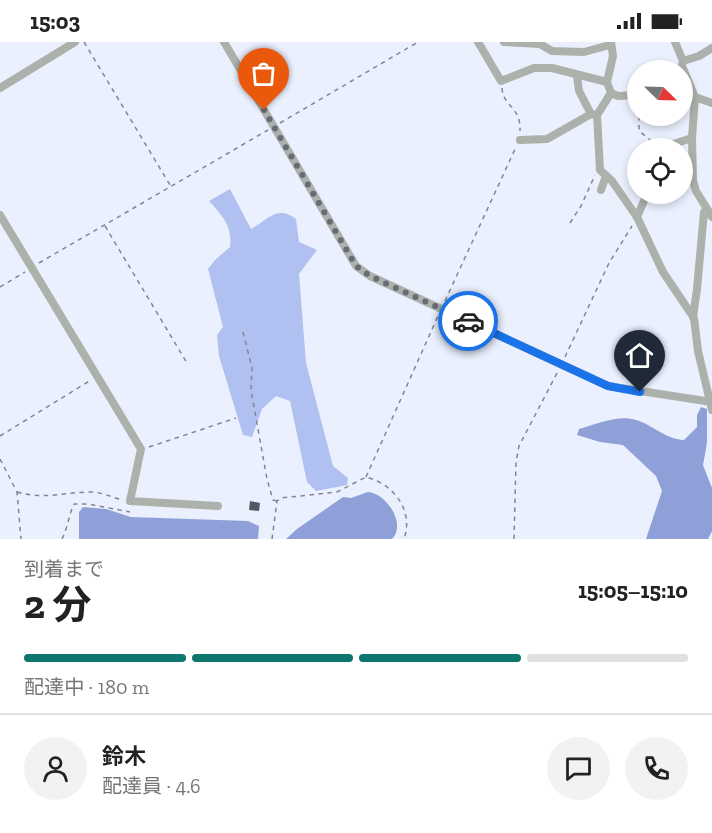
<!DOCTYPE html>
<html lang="ja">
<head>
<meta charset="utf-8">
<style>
	body { margin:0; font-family:"Zilla Slab","Noto Sans JP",serif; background:#f2f2f2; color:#222; height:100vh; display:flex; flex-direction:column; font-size:22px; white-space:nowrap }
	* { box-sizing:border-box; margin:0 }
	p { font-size:20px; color:#767676 }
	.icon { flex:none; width:33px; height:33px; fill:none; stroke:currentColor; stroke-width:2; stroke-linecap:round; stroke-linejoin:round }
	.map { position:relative; height:497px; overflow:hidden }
	.sheet { display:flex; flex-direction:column; background:#fff; flex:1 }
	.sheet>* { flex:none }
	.needle { width:39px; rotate:113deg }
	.buttons { position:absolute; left:627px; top:18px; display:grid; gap:12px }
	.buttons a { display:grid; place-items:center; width:66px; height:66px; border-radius:50%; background:#fff; box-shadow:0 3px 9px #0003; font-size:30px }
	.pin { position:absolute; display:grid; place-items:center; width:51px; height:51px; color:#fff; margin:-62px -26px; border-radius:50% 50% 50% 0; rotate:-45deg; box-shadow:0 0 6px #0007 }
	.pin .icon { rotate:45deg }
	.courier { position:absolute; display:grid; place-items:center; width:60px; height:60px; margin:-30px; border:4px solid #1a73e8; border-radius:50%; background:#fff; color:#222; box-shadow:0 2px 8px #0007 }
	.headline em { font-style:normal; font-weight:700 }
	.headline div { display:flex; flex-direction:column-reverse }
	.headline { display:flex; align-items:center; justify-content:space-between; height:102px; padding:0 24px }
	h1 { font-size:39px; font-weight:700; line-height:45px }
	.bar { display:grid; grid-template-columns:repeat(4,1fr); gap:9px 6px; align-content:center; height:72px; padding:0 24px }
	.bar i { height:8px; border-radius:4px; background:#e0e0e0 }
	.bar .selected { background:#0f766e }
	.bar p { grid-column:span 4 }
	.line { display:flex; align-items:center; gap:15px; padding:0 24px; border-top:2px solid #e0e0e0 }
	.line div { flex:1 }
	.round { display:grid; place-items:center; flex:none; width:63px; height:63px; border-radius:32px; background:#f2f2f2 }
	.status { display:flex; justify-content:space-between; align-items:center; height:42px; padding:0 30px; background:#fff; direction:ltr }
	.status svg { height:16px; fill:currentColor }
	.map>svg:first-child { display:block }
	.green { fill:#b0c0f0 }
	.water { fill:#8ea0d7 }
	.building { fill:#535762 }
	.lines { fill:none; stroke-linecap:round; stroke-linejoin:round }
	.path { stroke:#82868f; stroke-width:1.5; stroke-dasharray:4.5 4.5; stroke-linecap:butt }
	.minor { stroke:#acb1ac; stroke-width:8 }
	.done { stroke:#686b74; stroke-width:6; stroke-dasharray:0 10.8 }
	.route { stroke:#1a73e8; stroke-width:8 }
</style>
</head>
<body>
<div class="status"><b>15:03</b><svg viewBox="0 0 49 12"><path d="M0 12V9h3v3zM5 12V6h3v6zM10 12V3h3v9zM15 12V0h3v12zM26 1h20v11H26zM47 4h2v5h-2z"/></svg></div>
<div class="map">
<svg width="712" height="497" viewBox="0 0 712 497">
	<rect width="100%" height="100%" fill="#ebf0fe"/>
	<!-- green -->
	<path class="green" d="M230,147L251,187C269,177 277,163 296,177L299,200L317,208L299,232L306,321L333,424L348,436L347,443L316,449L307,440L290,359L276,354L262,367L252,395L243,393L219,314L217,293L223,285L208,227L215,218L230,205C233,185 222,173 209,159Z"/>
	<!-- water -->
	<g class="water">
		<path d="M701,365L707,367V401L703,423L712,446V489L708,497H646L662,449L656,434L623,403L600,400L577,393L579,387C596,382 619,372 636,378C653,383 665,397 684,398L697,385V373Z"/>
		<path d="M368,450C386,451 407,482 392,497H286L297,487L343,455L351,456Z"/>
		<polygon points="83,465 106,467 131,475 248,479 259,484 258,497 79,497 79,470"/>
	</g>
	<!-- building -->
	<polygon class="building" points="250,459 260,461 259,469 249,468"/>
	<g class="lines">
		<!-- path -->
		<g class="path">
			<polyline points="84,0 170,143"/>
			<path d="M502,46C503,65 521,64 520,89"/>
			<polyline points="639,74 639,89 654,101"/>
			<polyline points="280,81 418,0"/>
			<polyline points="570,181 581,164 595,133"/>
			<polyline points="105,184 187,321"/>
			<polyline points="39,221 268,88"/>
			<polyline points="0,245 25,230"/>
			<polyline points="445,259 516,105"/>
			<polyline points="243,290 252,326 251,348 258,387 267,437 273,458 277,459"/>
			<polyline points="565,315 609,221 632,184"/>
			<polyline points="0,394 91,338"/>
			<polyline points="149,405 236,376"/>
			<polyline points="0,417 17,450 21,497"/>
			<polyline points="366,435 438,274"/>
			<path d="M17,450C44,458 65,450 91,450C102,450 113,456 123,458"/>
			<path d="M62,497C68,485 69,472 74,462H88L130,470"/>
			<path d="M272,497L277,459L281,456L337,450L366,435C394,442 414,469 404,497"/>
			<polyline points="514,497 516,420 519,404 557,331"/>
		</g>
		<!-- minor -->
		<g class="minor">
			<polyline points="224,0 356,224 370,234 608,344 712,360"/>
			<polyline points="478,0 501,39 534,26 552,26 607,40"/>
			<polyline points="504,0 540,2 552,9 584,10 610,3"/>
			<polyline points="611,0 613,14 607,40 611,51 597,73 600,128 612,139 637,175 663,230 694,276 698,309 712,368"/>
			<polyline points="675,0 683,19 682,24 695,55 692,96 693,139 696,149 712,175"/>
			<polyline points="683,19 699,14 712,6"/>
			<polyline points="577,33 579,49 591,72 596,73"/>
			<polyline points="0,46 75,0"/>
			<polyline points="611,51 618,54 638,53"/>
			<polyline points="695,55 712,61"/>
			<polyline points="520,98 547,97 591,72"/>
			<polyline points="661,106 692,96"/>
			<polyline points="601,148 606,134"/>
			<polyline points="0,173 141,407 130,459 218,464"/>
			<polyline points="637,175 647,152"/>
			<polyline points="693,275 697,247 704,170 707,168"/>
		</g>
	</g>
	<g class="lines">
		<!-- done -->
		<polyline class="done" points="264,68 356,224 370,234 468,279"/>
		<!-- route -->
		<polyline class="route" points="468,279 608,344 640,350"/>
	</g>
</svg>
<div class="buttons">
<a><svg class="needle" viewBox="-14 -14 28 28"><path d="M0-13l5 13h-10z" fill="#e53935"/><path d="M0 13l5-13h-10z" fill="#767676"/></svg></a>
<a><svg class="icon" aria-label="locate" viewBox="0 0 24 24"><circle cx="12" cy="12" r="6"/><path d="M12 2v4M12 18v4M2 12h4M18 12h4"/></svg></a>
</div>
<div class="pin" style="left:264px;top:68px;background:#ea580c"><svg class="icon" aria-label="bag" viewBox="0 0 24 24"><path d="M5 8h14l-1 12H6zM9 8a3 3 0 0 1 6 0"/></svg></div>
<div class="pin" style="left:640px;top:350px;background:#1f2937"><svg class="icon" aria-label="home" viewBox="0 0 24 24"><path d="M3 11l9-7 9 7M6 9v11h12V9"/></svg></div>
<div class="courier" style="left:468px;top:279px"><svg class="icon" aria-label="car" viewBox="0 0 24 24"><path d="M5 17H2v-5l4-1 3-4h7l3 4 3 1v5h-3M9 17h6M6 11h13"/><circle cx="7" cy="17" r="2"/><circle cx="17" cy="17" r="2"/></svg></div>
</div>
<section class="sheet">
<div class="headline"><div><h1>2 分</h1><p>到着まで</p></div><em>15:05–15:10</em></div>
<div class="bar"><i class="selected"></i><i class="selected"></i><i class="selected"></i><i></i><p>配達中 · 180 m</p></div>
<div class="line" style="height:108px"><a class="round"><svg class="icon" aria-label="person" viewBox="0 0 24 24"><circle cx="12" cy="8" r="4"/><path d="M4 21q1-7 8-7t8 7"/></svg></a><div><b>鈴木</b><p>配達員 · 4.6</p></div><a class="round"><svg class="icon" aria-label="chat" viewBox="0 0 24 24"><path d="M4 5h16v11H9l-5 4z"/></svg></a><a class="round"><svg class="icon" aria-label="phone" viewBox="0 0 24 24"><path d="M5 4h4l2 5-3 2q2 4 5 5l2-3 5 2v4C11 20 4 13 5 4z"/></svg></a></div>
</section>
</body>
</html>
